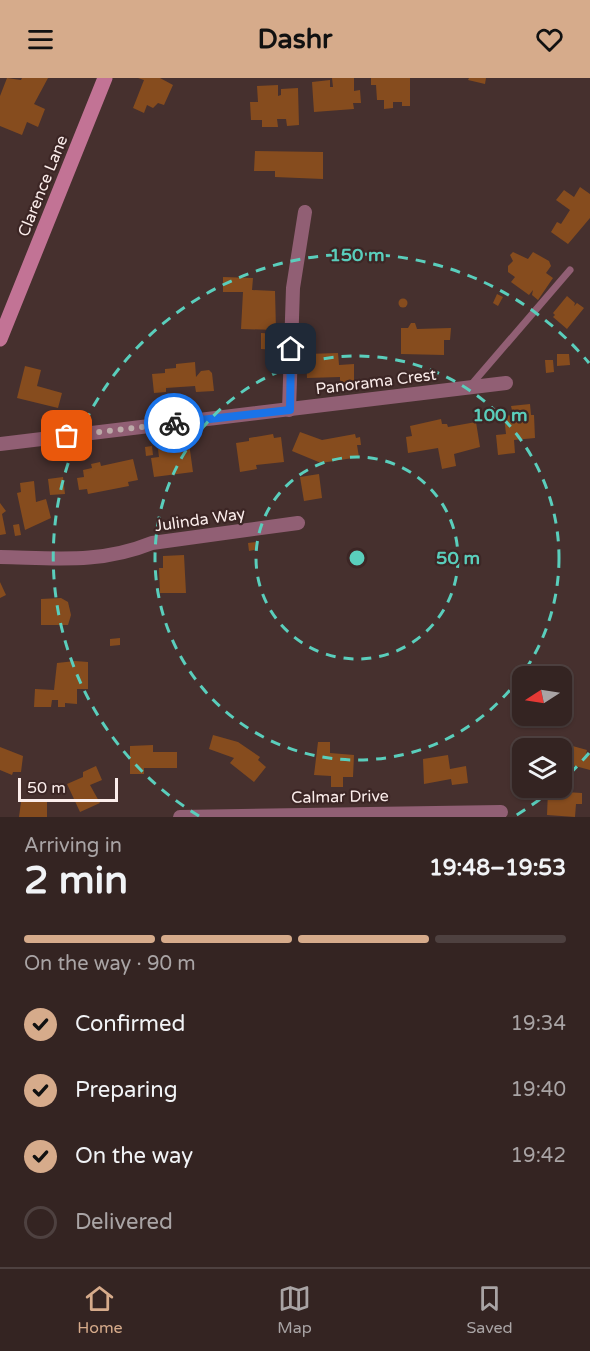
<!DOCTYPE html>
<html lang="en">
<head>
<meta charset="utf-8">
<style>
	body { margin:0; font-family:"Varela Round",sans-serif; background:#3c2c2a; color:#f1f3f6; height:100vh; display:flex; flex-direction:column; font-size:22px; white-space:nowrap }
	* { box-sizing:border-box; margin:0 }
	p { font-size:20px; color:#a9a4a5 }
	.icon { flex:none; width:33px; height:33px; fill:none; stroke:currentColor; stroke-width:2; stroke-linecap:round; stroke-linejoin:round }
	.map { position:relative; height:739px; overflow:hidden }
	.side { display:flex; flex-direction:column; background:#342422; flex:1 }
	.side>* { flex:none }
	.needle { width:39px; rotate:258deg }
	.fabs { position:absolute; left:512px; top:588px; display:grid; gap:12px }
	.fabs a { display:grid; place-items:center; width:60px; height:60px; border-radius:12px; background:#342422; box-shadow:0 2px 4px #0004,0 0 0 2px #4e4140; font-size:30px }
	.scale { position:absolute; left:18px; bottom:15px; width:100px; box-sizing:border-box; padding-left:6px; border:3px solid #fbedeb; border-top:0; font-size:16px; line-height:21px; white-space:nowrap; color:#fbedeb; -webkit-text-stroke:4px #3c2625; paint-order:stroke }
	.pin { position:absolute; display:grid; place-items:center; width:51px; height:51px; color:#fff; margin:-26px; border-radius:12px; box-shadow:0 3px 9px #0006 }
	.courier { position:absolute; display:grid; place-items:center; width:60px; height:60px; margin:-30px; border:4px solid #1a73e8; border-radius:50%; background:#fff; color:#222; box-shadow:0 2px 8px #0007 }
	.overview em { font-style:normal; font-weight:700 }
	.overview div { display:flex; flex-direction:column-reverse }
	.overview { display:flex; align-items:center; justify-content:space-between; height:102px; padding:0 24px }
	h1 { font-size:39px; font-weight:700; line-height:45px }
	.bar { display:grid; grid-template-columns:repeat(4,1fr); gap:9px 6px; align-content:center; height:72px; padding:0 24px }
	.bar i { height:8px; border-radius:4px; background:#4e4140 }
	.bar .on { background:#d6ab8b }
	.bar p { grid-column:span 4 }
	ol { padding:0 24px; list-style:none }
	li { display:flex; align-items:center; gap:18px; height:66px }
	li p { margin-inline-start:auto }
	li .icon { padding:6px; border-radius:50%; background:#d6ab8b; color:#111; stroke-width:4 }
	li:last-child { color:#a9a4a5 }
	li i { width:33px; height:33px; border:3px solid #4e4140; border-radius:50% }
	header { display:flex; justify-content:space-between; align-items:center; height:78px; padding:0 24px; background:#d6ab8b; color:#111; font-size:27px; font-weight:700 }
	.dock { display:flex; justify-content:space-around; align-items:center; height:84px; border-top:2px solid #4e4140; background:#342422; font-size:16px; color:#a9a4a5 }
	.dock a { display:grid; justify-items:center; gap:3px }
	.dock .on { color:#d6ab8b }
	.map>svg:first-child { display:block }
	.building { fill:#864c1e }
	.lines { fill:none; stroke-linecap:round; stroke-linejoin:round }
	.lane { stroke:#915f74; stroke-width:7 }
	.street { stroke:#915f74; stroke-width:14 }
	.secondary { stroke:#c27395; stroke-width:15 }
	.done { stroke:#bcaba9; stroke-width:6; stroke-dasharray:0 10.8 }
	.route { stroke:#1a73e8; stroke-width:8 }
	.ring { fill:none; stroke:#5acebc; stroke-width:3; stroke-dasharray:10 8 }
	.labels { text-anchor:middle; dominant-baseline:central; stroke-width:4.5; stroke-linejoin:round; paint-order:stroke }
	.street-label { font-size:16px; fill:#fbedeb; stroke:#3c2625 }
	.centre { fill:#5acebc; stroke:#3c2625; stroke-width:3 }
	.ring-label { font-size:18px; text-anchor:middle; font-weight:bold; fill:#5acebc; stroke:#3c2625; stroke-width:4.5; stroke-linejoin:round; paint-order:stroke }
</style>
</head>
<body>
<header><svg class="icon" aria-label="menu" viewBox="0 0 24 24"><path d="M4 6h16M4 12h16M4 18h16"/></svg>Dashr<svg class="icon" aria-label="heart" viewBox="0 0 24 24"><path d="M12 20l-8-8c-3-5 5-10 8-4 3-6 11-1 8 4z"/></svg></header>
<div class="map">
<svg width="590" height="739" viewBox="0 0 590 739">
	<rect width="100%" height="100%" fill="#46302e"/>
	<!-- building -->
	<g class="building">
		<polygon points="7,0 21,2 22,0 48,0 34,26 45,31 38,49 27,44 22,57 0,48 0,18"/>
		<polygon points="138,0 160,0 173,7 164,27 158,25 153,30 147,27 144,35 133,30 144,2"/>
		<polygon points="332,0 354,0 354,13 360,12 361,25 353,25 354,31 314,34 312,4 330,2 330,9 333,9"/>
		<polygon points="371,0 410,0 410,28 402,28 402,24 393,24 393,30 384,31 384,22 377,22 376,7 371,7"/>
		<polygon points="469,0 486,0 485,6 468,2"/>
		<polygon points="278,7 278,18 281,17 281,11 298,10 299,47 287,48 286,41 277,41 278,49 262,49 262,42 251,42 250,24 258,24 257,8"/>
		<polygon points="255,73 323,74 323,101 275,99 275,93 254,93"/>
		<polygon points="580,109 590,116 590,140 568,166 551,154 557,144 561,146 570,132 556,122 564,112 574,119"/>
		<polygon points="513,174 528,181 533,174 549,183 551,188 546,195 553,200 538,222 532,217 533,212 529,217 511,204 515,199 508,194 508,188 513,183 510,177"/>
		<polygon points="223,199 253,200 252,212 275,213 276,252 241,251 243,214 223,214"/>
		<polygon points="497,216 503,219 498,228 493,225"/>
		<polygon points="567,218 575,225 574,228 577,225 584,230 567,251 553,239 555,237 553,235"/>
		<circle cx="403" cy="225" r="4.5"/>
		<polygon points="411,245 415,245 417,251 451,250 450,262 444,262 444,277 401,276 401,250 408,250"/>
		<polygon points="261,255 278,256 278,272 261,271"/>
		<polygon points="338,275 339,287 354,286 354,307 340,307 340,299 307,300 306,276"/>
		<polygon points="557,276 569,276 570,287 557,288"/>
		<polygon points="545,282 553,282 554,294 546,295"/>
		<polygon points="195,284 196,299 201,293 209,292 212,295 214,313 196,314 195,308 166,310 166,314 154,315 152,296 165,295 165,291 176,290 176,286"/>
		<polygon points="25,288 41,292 37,308 62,315 58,330 17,320"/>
		<polygon points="530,326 531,337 534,337 535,360 514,362 515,375 498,377 496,357 506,356 504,338 513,337 511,328"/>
		<polygon points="441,341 442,346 447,346 448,349 476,344 480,369 454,376 456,388 442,391 438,370 408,375 406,359 412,358 410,348"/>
		<polygon points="300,354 322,362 355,356 356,360 360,359 361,367 357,367 359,379 321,385 292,373"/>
		<polygon points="273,356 274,360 281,359 284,384 256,387 257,391 240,394 236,365 249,363 249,360"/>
		<polygon points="189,365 193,394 154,399 151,380 159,379 158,371"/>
		<polygon points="152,368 153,377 146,378 145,369"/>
		<polygon points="133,381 138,402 128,404 129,408 88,416 87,411 79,412 77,400 84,399 83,392 92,390 91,386 100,384 101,388"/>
		<polygon points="319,396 322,420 304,423 300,399"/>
		<polygon points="63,399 65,416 50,417 48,401"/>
		<polygon points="34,403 36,424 46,421 51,440 25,452 17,415 21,414 20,405"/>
		<polygon points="0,425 6,433 2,436 6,456 0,457"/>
		<polygon points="19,446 21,457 15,458 13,447"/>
		<polygon points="257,464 258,471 249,473 248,465"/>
		<polygon points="184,477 186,515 160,515 159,490 163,490 163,478"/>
		<polygon points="0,504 6,517 0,520"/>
		<polygon points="61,520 68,524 71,537 68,547 41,547 41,521"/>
		<polygon points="120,560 120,567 110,568 110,561"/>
		<polygon points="75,583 88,584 88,611 77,611 77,626 65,625 65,629 58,629 58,622 52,622 51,629 34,629 35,611 54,612 57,585"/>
		<polygon points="213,657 238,664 260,679 258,682 266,689 254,704 230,685 234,680 209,671"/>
		<polygon points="318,664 330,664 330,675 354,677 353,699 343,699 343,709 331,709 331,698 314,697"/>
		<polygon points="153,667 153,674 177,674 177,690 144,690 144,696 130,696 130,668"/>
		<polygon points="569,667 587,672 586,676 590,677 590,692 564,685"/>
		<polygon points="0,669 23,678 21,694 13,694 12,697 0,692"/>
		<polygon points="448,677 450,691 466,688 468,705 452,707 451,701 424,706 423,681"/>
		<polygon points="96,688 102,702 90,707 100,725 80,734 67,706 83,699 83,694"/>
		<polygon points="548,713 582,715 582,726 576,726 575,739 547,737"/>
		<polygon points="21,724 47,724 47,739 19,739"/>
	</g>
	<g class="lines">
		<!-- lane -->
		<polyline class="lane" points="471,307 570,192"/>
		<!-- street -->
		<g class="street">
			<polyline points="289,332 293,210 305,134"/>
			<polyline points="0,366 506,305"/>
			<path d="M0,479C55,480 100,486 152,465L298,445"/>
			<polyline points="180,739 501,734"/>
		</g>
		<!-- secondary -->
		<polyline class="secondary" points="0,261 105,0"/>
	</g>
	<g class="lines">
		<!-- done -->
		<polyline class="done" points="67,358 174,345"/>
		<!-- route -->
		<polyline class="route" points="174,345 290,332 291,271"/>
	</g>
	<!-- distance rings -->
	<g class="ring">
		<circle cx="357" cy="480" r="101"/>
		<circle cx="357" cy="480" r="202"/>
		<path d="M589 675A303 303 0 0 1 562 703M554 710A303 303 0 0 1 515 738M199 738A303 303 0 1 1 589 285"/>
	</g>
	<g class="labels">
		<!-- street labels -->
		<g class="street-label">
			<text transform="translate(43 108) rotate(-68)">Clarence Lane</text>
			<text transform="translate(376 304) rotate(-7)">Panorama Crest</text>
			<text transform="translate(200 442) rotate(-8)">Julinda Way</text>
			<text transform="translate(340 719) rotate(-1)">Calmar Drive</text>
		</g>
	</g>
	<circle cx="357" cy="480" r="9" class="centre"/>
	<g class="ring-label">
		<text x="357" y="183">150 m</text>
		<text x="500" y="343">100 m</text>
		<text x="458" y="486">50 m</text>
	</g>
</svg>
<div class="fabs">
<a><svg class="needle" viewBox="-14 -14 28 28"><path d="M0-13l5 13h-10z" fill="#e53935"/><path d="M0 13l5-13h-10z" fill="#a9a4a5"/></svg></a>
<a><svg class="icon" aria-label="layers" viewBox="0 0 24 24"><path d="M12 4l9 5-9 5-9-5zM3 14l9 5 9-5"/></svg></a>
</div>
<div class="scale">50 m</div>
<div class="pin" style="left:67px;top:358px;background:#ea580c"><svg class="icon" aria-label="bag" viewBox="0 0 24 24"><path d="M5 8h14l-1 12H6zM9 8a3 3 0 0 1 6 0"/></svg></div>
<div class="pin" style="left:291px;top:271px;background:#1f2937"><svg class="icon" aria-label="home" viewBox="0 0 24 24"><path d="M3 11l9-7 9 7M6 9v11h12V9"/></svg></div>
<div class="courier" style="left:174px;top:345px"><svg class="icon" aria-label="bike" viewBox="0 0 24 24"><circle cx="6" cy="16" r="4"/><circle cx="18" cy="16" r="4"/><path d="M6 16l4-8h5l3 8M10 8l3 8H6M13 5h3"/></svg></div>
</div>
<section class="side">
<div class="overview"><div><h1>2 min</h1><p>Arriving in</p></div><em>19:48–19:53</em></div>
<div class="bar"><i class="on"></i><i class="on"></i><i class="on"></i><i></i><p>On the way · 90 m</p></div>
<ol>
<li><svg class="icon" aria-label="check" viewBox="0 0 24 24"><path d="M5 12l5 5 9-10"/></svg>Confirmed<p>19:34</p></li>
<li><svg class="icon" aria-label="check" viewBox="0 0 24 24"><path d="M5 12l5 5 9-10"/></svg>Preparing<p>19:40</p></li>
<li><svg class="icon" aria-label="check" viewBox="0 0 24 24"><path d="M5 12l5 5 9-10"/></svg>On the way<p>19:42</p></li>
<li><i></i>Delivered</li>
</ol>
</section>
<nav class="dock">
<a class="on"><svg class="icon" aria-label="home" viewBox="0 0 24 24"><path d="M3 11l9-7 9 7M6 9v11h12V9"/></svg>Home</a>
<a><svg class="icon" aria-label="map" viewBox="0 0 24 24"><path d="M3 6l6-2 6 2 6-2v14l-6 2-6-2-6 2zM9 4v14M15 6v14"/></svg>Map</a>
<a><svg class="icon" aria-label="saved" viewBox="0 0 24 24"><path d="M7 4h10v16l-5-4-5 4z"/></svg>Saved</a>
</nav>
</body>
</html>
